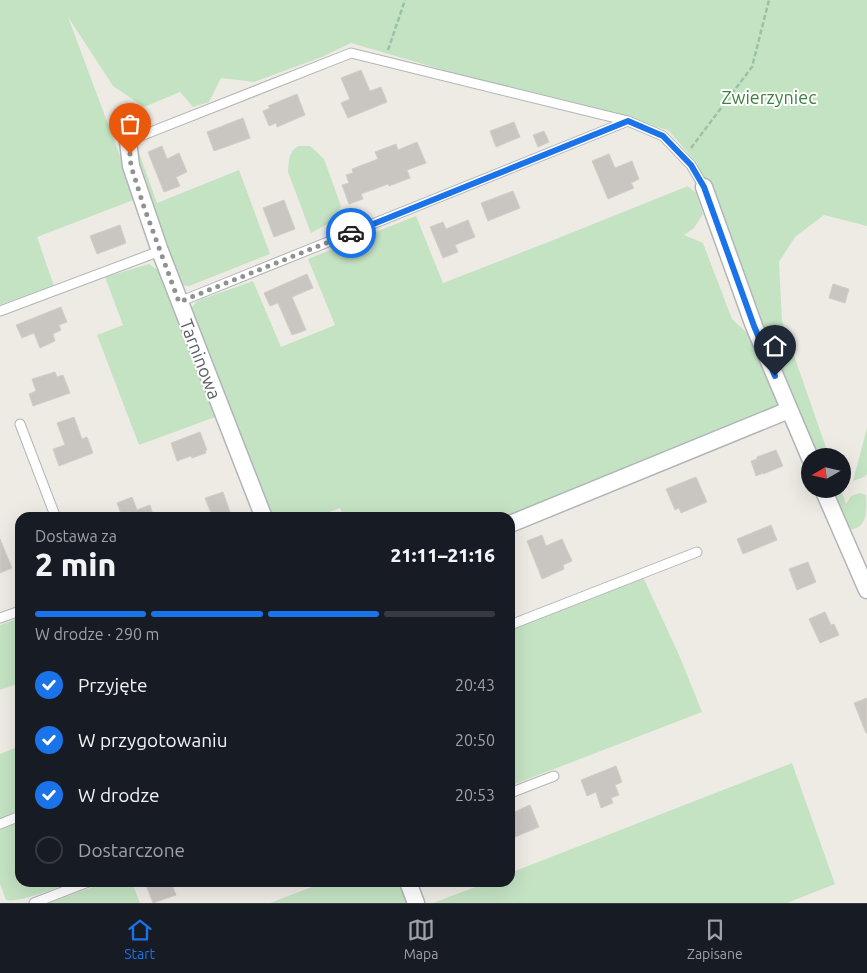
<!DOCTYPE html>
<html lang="pl">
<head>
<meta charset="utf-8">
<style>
	body { margin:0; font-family:Ubuntu,sans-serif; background:#20242c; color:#f1f3f6; height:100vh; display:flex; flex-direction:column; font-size:19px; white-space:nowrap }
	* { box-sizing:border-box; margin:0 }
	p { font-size:16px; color:#9ea1a6 }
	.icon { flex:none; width:28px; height:28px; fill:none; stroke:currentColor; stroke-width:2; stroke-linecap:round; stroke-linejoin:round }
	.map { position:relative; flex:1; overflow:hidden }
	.side { position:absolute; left:15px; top:512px; width:500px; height:375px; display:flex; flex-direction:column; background:#171b24; border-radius:15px; box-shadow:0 5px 20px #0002 }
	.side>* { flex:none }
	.needle { width:32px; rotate:261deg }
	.controls { position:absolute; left:801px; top:448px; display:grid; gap:10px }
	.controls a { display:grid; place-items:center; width:50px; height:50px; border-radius:50%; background:#171b24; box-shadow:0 5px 20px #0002; font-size:25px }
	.pin { position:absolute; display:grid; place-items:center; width:42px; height:42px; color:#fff; margin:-51px -21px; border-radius:50% 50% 50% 0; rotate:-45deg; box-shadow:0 0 5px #0007 }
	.pin .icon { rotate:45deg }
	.courier { position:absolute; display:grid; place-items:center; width:50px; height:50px; margin:-25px; border:4px solid #1a73e8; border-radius:50%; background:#fff; color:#222; box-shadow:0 1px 6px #0007 }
	.summary em { font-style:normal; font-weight:800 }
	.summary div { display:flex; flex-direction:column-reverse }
	.summary { display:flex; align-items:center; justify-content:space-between; height:85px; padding:0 20px }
	h1 { font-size:32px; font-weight:800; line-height:38px }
	.bar { display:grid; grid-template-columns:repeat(4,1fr); gap:8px 5px; align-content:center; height:60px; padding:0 20px }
	.bar i { height:6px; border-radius:4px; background:#363941 }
	.bar .selected { background:#1a73e8 }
	.bar p { grid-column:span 4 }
	ol { padding:0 20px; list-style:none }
	li { display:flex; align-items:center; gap:15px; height:55px }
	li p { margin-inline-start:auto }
	li .icon { padding:5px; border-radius:50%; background:#1a73e8; color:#fff; stroke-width:4 }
	li:last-child { color:#9ea1a6 }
	li i { width:28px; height:28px; border:2px solid #363941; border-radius:50% }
	.dock { display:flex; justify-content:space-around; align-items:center; height:70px; border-top:1px solid #363941; background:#171b24; font-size:14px; color:#9ea1a6 }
	.dock a { display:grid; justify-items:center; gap:2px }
	.dock .selected { color:#1a73e8 }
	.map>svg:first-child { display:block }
	.green { fill:#c4e3c3 }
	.building { fill:#c9c6c2; stroke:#d2cdc4 }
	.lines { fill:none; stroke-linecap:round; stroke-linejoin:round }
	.service-casing { stroke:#b2b5b8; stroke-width:11 }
	.minor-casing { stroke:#b2b5b8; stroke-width:19 }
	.path { stroke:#9cc1a6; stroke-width:2.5; stroke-dasharray:5 2.5; stroke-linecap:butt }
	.service { stroke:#fff; stroke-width:9 }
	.minor { stroke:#fff; stroke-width:16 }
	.done { stroke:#909191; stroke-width:5; stroke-dasharray:0 9 }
	.route { stroke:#1a73e8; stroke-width:6 }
	.labels { text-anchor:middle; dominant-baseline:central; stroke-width:4; stroke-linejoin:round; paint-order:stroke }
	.park-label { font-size:18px; fill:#3d823e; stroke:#fff }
	.street-label { font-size:18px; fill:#5d6064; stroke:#fff }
</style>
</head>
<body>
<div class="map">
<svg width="867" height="903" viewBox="0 0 867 903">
	<rect width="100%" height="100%" fill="#eeebe5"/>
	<!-- green -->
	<g class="green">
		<polygon points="0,0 867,0 867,226 824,215 795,237 779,262 782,321 829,456 814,456 765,340 697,163 668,130 457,74 351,43 322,57 254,82 221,78 209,102 193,107 180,92 144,107 113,86 68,17 136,199 37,237 54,286 0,305"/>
		<path d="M298,146H310L324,159L341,206L335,218L329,223L311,233L288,172C289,160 288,153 298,146Z"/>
		<polygon points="137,147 157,203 239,170 270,254 189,286 179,285 134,152"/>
		<polygon points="688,186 696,193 703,214 694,228 684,235 703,243 732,319 747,333 751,331 781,410 510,518 344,517 340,508 316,517 269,517 189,311 197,301 253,281 281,347 335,325 308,259 416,216 443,283 551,241"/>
		<polygon points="149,264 161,272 218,416 139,445 97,335 123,325 105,277"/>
		<polygon points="867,428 867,474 864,477 853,481"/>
		<path d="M827,489H841L846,504L851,496L860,493L866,495C867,516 867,530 844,530Z"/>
		<polygon points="643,577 679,655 702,712 510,786 510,629"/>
		<polygon points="20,618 20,683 0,690 0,625"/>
		<polygon points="20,746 20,811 0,819 0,754"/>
		<polygon points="792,763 835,884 787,903 433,903 486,883 510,882 510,873"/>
		<path d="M20,820V882L70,883C54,888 21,903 6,900L0,884V827Z"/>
		<polygon points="325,882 400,883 408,903 270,903"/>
		<polygon points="104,883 132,883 140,903 48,903"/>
	</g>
	<!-- building -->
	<g class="building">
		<polygon points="361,70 370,91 381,87 387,102 348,118 341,103 350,99 341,78"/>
		<polygon points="297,94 305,115 277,127 276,123 269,126 263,111 270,108 268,106"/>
		<polygon points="243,118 250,138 214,151 207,132"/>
		<polygon points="514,122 520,137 496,147 490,131"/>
		<polygon points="544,131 549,142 538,147 533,135"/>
		<polygon points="417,142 426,163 407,170 410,178 389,186 388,184 361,194 363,199 349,204 342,185 349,183 346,175 353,173 352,169 378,159 375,152 396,144 398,150"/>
		<polygon points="162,146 167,159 179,153 187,172 176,177 180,186 164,192 148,152"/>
		<polygon points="609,154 615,168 632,161 639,179 631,183 634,188 608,199 592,161"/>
		<polygon points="513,191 520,208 488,221 481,203"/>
		<polygon points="284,200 295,229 274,237 263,208"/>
		<polygon points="468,220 475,237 455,245 458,252 443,258 430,227 443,222 446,229"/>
		<polygon points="120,225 126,243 97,254 90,236"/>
		<polygon points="307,274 313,288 292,297 306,330 292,335 278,303 270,306 264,293"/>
		<polygon points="833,284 849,289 845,303 829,298"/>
		<polygon points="61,307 67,322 59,325 61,330 53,334 55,341 40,348 34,333 22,338 16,325"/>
		<polygon points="55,372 57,377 63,375 70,393 33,406 29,394 36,391 32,379"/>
		<polygon points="74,417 82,439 87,437 93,453 59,466 53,449 65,445 57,423"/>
		<polygon points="200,432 207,450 205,451 206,453 192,458 191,456 177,461 171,443"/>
		<polygon points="776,450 783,466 763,474 763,473 756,476 751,461 757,459 757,457"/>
		<polygon points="696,477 707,502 681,513 679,508 675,510 666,489"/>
		<polygon points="223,492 231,515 225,518 213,518 205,498"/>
		<polygon points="132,497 137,510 150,505 154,518 121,518 122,516 117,503"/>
		<polygon points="771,525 777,540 743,554 737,539"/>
		<polygon points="542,535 546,546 562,539 572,561 563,565 564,569 542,579 527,541"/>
		<polygon points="0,539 12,568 0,573"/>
		<polygon points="808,562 816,582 797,590 789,569"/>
		<polygon points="825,612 831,625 834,624 839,635 820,643 809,619"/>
		<polygon points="867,698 867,733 866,733 854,703"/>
		<polygon points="616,766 622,782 615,785 619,795 611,798 613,803 601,808 596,792 587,796 581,780"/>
		<polygon points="530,805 539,827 510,839 510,814"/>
		<polygon points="152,882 171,882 176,895 153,903 146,885"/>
	</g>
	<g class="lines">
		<!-- service casing -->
		<g class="service-casing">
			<g id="service">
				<polyline points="128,141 351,53 628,121 663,136 691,165 704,187"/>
				<polyline points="179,302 628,121"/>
				<polyline points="0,311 160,251"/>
				<polyline points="20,424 56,518"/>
				<polyline points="0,618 20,611"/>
				<polyline points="510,625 697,552"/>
				<polyline points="510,793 554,776"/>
				<polyline points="0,824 20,816"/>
				<polyline points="34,903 88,882"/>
			</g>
		</g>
		<!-- minor casing -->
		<g class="minor-casing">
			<g id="minor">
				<polyline points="128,141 131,166 160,251 264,518"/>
				<polyline points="704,187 754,326 810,458"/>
				<polyline points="823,489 867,590"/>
				<polyline points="510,524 789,410"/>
				<polyline points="408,882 416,903"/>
			</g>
		</g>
		<!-- path -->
		<g class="path">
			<polyline points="388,50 405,0"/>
			<polyline points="691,148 752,67 769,0"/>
		</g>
		<!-- service -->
		<use href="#service" class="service"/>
		<!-- minor -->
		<use href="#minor" class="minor"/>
	</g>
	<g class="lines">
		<!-- done -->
		<polyline class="done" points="130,154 131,166 144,207 179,302 351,233"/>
		<!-- route -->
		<polyline class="route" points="351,233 628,121 663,136 691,165 704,187 754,326 775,376"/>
	</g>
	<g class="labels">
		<!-- park labels -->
		<g class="park-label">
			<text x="769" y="97">Zwierzyniec</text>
		</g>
		<!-- street labels -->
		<g class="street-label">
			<text transform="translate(201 359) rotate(69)">Tarninowa</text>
		</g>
	</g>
</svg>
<div class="controls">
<a><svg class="needle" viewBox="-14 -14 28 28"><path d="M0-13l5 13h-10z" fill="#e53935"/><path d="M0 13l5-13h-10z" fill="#9ea1a6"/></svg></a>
</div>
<div class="pin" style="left:130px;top:154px;background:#ea580c"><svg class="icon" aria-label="bag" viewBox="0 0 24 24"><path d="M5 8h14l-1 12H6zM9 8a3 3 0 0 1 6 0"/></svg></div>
<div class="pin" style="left:775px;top:376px;background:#1f2937"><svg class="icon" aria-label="home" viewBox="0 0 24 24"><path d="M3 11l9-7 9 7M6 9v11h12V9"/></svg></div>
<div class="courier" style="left:351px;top:233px"><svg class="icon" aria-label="car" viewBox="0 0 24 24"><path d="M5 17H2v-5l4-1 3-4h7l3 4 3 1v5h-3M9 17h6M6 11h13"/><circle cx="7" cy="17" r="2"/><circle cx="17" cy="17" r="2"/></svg></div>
<section class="side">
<div class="summary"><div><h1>2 min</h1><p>Dostawa za</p></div><em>21:11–21:16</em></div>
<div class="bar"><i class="selected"></i><i class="selected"></i><i class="selected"></i><i></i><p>W drodze · 290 m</p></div>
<ol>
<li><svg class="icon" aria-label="check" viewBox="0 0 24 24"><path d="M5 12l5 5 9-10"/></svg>Przyjęte<p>20:43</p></li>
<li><svg class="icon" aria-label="check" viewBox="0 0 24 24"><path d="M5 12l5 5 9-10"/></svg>W przygotowaniu<p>20:50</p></li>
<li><svg class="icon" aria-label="check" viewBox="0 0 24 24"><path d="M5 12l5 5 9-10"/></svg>W drodze<p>20:53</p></li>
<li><i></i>Dostarczone</li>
</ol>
</section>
</div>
<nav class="dock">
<a class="selected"><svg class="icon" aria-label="home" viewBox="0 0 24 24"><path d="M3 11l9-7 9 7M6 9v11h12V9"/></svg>Start</a>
<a><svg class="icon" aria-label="map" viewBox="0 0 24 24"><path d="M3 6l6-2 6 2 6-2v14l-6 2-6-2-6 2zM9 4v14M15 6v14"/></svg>Mapa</a>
<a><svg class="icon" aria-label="saved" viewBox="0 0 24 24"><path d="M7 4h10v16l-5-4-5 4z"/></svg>Zapisane</a>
</nav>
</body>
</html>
